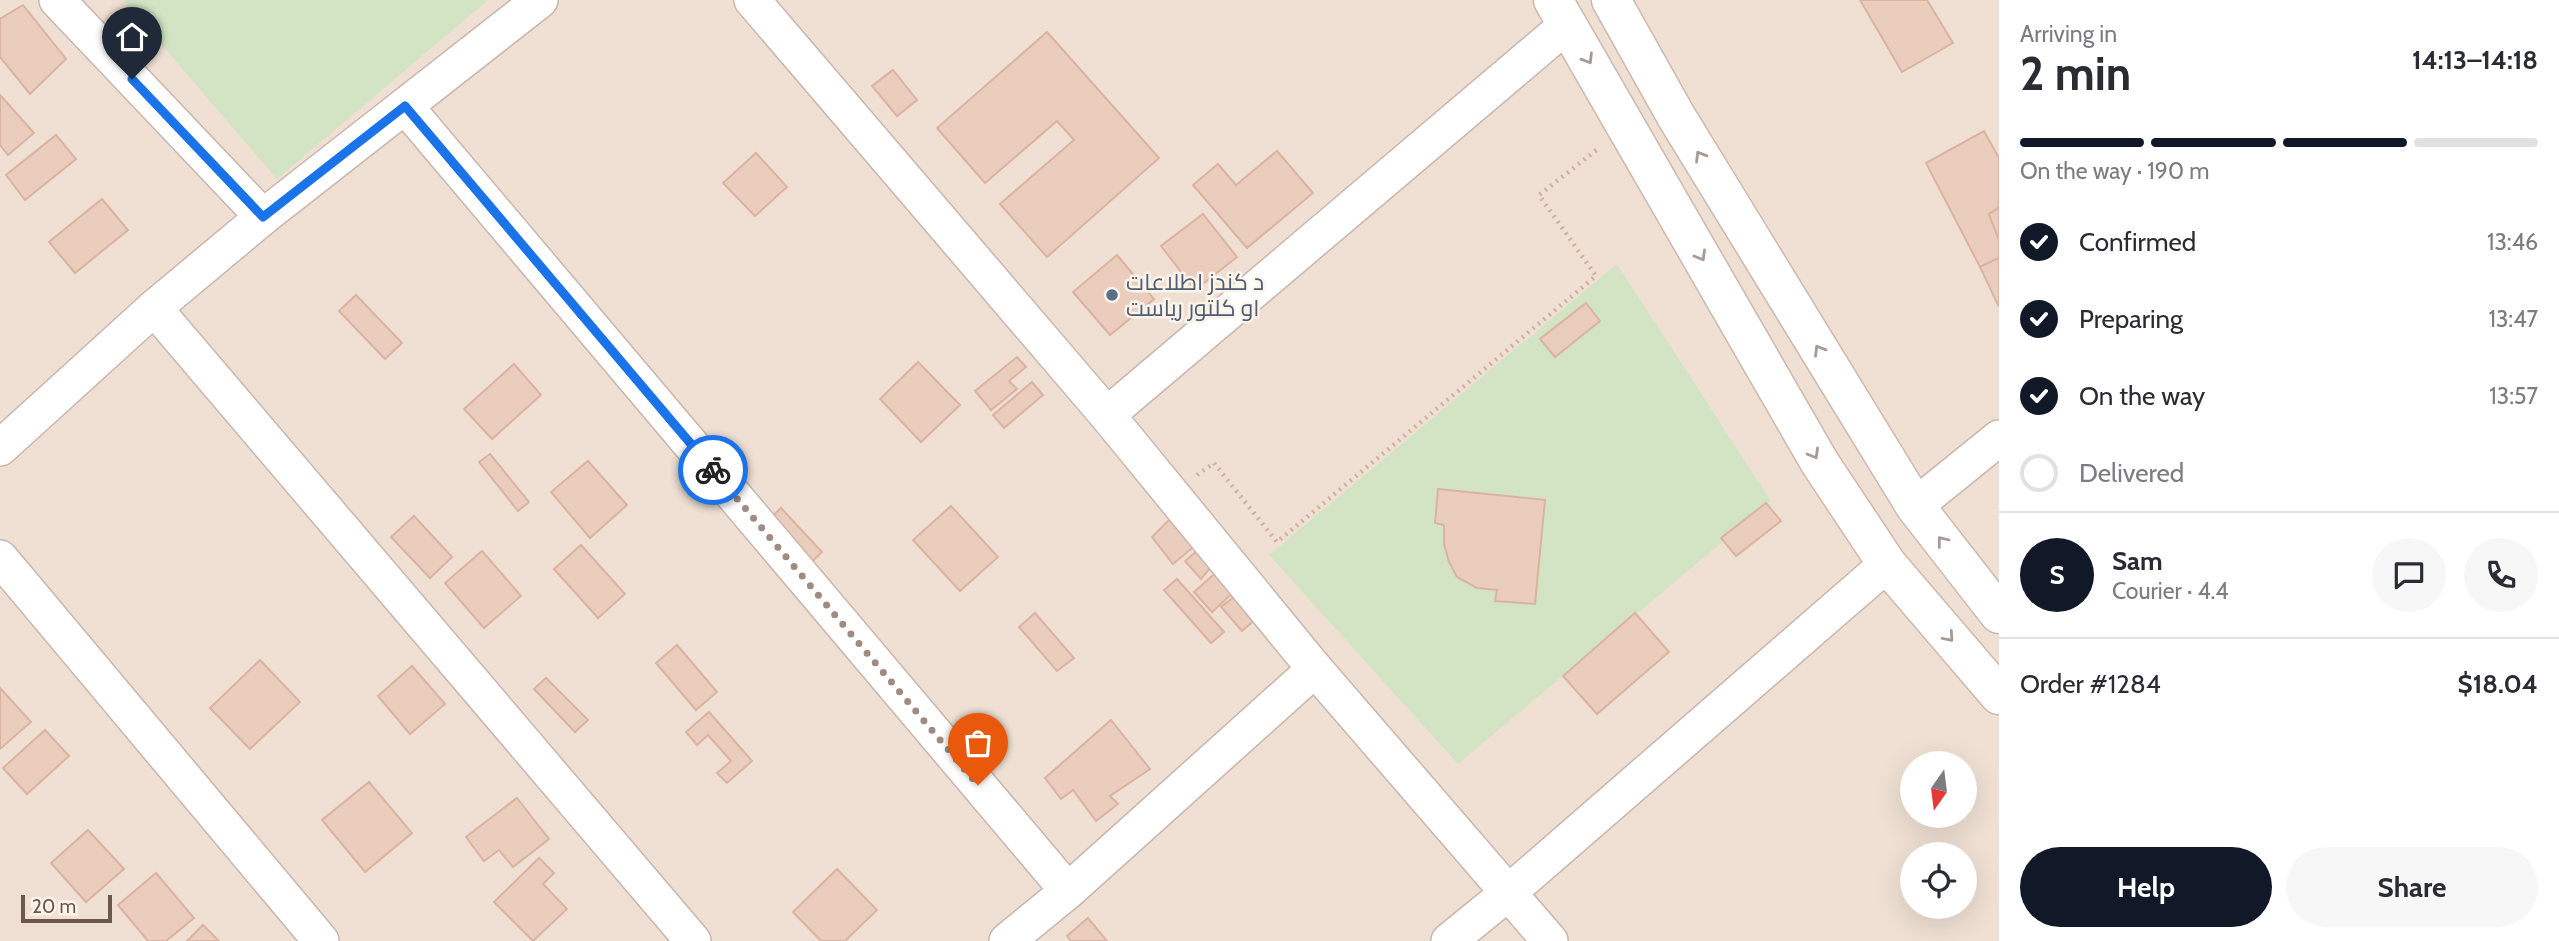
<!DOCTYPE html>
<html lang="en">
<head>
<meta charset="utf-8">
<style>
	body { margin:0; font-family:Cabin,Cairo,sans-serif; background:#f7f7f7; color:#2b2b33; height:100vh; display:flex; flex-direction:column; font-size:26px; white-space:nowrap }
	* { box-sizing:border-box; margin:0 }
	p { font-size:23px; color:#7c7c81 }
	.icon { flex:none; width:38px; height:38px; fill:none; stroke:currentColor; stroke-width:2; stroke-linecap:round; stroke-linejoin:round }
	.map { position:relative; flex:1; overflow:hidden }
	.drawer { display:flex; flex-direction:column; background:#fff; width:560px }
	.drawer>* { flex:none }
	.needle { width:46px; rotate:194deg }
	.fabs { position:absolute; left:1900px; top:751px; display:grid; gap:14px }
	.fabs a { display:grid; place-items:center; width:77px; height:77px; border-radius:50%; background:#fff; box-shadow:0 7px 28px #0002; font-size:35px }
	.scale { position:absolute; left:21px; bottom:18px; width:91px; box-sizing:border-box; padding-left:7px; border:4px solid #6d564d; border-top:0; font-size:19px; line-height:24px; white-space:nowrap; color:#6d564d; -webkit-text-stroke:5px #fcf3e9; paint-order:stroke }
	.pin { position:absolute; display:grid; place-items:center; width:60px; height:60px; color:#fff; margin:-72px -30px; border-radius:50% 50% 50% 0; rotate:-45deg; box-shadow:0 0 7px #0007 }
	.pin .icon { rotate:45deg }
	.courier { position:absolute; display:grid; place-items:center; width:70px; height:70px; margin:-35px; border:5px solid #1a73e8; border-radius:50%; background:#fff; color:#222; box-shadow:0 2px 9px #0007 }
	.summary em { font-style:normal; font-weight:700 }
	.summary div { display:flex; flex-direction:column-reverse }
	.summary { display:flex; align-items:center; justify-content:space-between; height:119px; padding:0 21px }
	h1 { font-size:46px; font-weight:700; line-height:52px }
	.bar { display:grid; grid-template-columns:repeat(4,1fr); gap:10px 7px; align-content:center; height:84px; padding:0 21px }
	.bar i { height:9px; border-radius:5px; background:#e1e1e2 }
	.bar .current { background:#111827 }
	.bar p { grid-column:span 4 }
	.line { display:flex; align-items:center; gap:18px; padding:0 21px; border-top:2px solid #e1e1e2 }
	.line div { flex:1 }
	.round { display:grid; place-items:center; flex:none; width:74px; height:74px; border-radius:37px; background:#f7f7f7 }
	ol { padding:0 21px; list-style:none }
	li { display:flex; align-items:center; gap:21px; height:77px }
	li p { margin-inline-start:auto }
	li .icon { padding:7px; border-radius:50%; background:#111827; color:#fff; stroke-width:4 }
	li:last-child { color:#7c7c81 }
	li i { width:38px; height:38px; border:4px solid #e1e1e2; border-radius:50% }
	.cta { display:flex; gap:14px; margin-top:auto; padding:14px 21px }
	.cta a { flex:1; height:80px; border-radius:42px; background:#111827; color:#fff; font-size:28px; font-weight:700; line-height:80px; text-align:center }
	.cta a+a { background:#f7f7f7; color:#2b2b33 }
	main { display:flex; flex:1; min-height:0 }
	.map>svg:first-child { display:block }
	.residential { fill:#efe0d3; fill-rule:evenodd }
	.green { fill:#d3e4c4 }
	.building { fill:#ebcdbe; stroke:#dbb3a1; stroke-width:2 }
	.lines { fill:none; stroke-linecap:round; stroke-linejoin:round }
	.street-casing { stroke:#c8b6ac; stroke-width:38 }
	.secondary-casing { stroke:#cdb8ac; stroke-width:41 }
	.path { stroke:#cfb1a2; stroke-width:4.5; stroke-dasharray:2 5; stroke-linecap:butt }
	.street { stroke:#fff; stroke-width:35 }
	.secondary { stroke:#fff; stroke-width:38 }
	.oneway { stroke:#a79a94 }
	.done { stroke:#9e8c82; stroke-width:7; stroke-dasharray:0 12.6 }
	.route { stroke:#1a73e8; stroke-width:9 }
	.service-dot { fill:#5c6f8a; stroke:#fcf3e9; stroke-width:2.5 }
	.labels { text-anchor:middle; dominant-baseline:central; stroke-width:5; stroke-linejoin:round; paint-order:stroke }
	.service-label { font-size:23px; fill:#4e5e75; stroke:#fcf3e9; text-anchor:start }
</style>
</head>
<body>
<main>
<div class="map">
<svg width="1999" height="941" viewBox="0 0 1999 941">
	<rect width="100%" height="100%" fill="#f9efe3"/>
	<!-- residential -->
	<path class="residential" d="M0,0H1999V941H0ZM1913,763H1965V816H1913ZM1913,854H1965V906H1913Z"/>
	<!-- green -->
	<g class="green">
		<polygon points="123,0 488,0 277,179"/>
		<polygon points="1617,264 1771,501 1458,764 1269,555"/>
	</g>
	<!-- building -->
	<g class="building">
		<polygon points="1860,0 1927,0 1953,43 1902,72"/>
		<polygon points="23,5 66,59 30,94 0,57 0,19"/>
		<polygon points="1047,32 1159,158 1047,257 1000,204 1074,140 1057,121 985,183 937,128"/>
		<polygon points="893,70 917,100 897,116 872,86"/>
		<polygon points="0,95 34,133 8,155 0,145"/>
		<polygon points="1984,131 1999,158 1999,207 1989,214 1999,240 1999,258 1980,267 1926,163"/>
		<polygon points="56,135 76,159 25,200 6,175"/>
		<polygon points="1277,151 1313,193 1247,248 1193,185 1218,164 1236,185"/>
		<polygon points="756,153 787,187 755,216 723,183"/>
		<polygon points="102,199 128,230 75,273 49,242"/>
		<polygon points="1999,208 1999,240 1989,214"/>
		<polygon points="1203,214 1237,257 1195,290 1161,246"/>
		<polygon points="1117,255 1154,299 1110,335 1073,292"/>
		<polygon points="1999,258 1999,307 1980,267"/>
		<polygon points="356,295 402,343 385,359 339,311"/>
		<polygon points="1586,303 1600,321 1555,357 1540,339"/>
		<polygon points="1017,357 1026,367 1009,381 1017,389 991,410 975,391"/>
		<polygon points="918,362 960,405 921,442 880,399"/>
		<polygon points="514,364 541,395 492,439 464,409"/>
		<polygon points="1032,382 1043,395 1004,428 993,415"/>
		<polygon points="490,454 529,502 518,511 479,462"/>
		<polygon points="588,461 627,505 590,538 551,492"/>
		<polygon points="1438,489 1545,500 1535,604 1495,601 1497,590 1477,588 1457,577 1449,562 1444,544 1444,525 1435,523"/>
		<polygon points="1766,503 1781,521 1736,556 1721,538"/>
		<polygon points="951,506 998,557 960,591 913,540"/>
		<polygon points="781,508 822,552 795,578 753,534"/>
		<polygon points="414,516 452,557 430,578 391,537"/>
		<polygon points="1172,517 1197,544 1173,564 1152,537"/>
		<polygon points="581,545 625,594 598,618 554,569"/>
		<polygon points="1203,546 1216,561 1201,579 1185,561"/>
		<polygon points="482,551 521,596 484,628 445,583"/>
		<polygon points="1219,570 1237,589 1212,612 1194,592"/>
		<polygon points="1177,579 1224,632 1211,643 1164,590"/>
		<polygon points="1239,593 1259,616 1242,631 1221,607"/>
		<polygon points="1035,613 1074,658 1057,671 1019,627"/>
		<polygon points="1635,613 1669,652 1597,714 1563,676"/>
		<polygon points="677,645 717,692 696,710 656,663"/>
		<polygon points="260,660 300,702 250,749 210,708"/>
		<polygon points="412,666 445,704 410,734 378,696"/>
		<polygon points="546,678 588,720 575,732 534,689"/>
		<polygon points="0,688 31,722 0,749"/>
		<polygon points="709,712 752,761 727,783 717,773 731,761 708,735 697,745 686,732"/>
		<polygon points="1111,720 1150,769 1110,796 1118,804 1096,821 1073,790 1061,799 1045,778"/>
		<polygon points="45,730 69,756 27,794 3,768"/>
		<polygon points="369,782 412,833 365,872 322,820"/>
		<polygon points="517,798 549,839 513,867 499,850 484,861 466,837"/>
		<polygon points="88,830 124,869 86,902 51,863"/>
		<polygon points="539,858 554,873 543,884 567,909 533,941 494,902"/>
		<polygon points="837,869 877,910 845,941 821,941 793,912"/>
		<polygon points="156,873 194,918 166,941 148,941 118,905"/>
		<polygon points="1088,918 1107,941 1071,941 1067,936"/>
		<polygon points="203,925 219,941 187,941"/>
	</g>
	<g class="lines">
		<!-- street casing -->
		<g class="street-casing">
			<g id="street">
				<polyline points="57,0 263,217"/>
				<polyline points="752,0 1107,415 1315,669 1550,941"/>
				<polyline points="405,106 1068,891"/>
				<polyline points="154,308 693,941"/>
				<polyline points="1107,415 1567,25"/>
				<polyline points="0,448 154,308 263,217 540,0"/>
				<polyline points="1915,506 1999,438"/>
				<polyline points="0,558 321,941"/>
				<polyline points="1007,941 1068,891 1315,669"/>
				<polyline points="1449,941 1508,893 1887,564"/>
			</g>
		</g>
		<!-- secondary casing -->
		<g class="secondary-casing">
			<g id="secondary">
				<polyline points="1553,0 1820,463 1887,564 1999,695"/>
				<polyline points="1611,0 1676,116 1915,506 1999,614"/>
			</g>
		</g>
		<!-- path -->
		<polyline class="path" points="1197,475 1214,463 1277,542 1596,276 1539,195 1599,148"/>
		<!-- street -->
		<use href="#street" class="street"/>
		<!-- secondary -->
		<use href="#secondary" class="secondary"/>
	</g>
	<!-- one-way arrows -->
	<defs><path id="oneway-chevron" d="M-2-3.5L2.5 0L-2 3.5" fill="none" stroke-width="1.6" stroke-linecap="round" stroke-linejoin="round" transform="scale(1.75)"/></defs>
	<g class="oneway">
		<use href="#oneway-chevron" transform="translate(1588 59) rotate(59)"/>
		<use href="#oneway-chevron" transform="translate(1700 156) rotate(-121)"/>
		<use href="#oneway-chevron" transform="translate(1701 256) rotate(60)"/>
		<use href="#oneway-chevron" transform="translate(1819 350) rotate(-121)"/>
		<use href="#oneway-chevron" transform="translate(1814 454) rotate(60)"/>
		<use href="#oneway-chevron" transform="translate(1942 541) rotate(-128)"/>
		<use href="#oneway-chevron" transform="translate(1949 637) rotate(49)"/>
	</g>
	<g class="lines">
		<!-- done -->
		<polyline class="done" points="713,470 978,785"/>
		<!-- route -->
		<polyline class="route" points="132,79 263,217 405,106 713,470"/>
	</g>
	<!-- markers -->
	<circle class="service-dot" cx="1112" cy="295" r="7"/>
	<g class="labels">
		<!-- service labels -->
		<g class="service-label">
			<text x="1126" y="282">د کندز اطلاعات<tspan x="1126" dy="26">او کلتور ریاست</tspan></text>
		</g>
	</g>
</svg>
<div class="fabs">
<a><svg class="needle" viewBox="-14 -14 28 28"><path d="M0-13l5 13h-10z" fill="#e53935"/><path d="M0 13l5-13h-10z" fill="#7c7c81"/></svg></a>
<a><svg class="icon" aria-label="locate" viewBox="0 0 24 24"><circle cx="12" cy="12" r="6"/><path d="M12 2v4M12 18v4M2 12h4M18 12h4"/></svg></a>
</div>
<div class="scale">20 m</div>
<div class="pin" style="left:978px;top:785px;background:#ea580c"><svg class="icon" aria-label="bag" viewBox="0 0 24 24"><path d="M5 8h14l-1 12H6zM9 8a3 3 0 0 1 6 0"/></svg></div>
<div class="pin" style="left:132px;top:79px;background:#1f2937"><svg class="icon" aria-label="home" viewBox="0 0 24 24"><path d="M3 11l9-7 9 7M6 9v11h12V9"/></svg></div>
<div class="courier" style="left:713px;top:470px"><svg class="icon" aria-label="bike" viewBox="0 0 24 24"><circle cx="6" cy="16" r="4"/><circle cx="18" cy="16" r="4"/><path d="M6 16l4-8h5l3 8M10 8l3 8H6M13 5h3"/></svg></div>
</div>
<section class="drawer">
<div class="summary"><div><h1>2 min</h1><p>Arriving in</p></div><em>14:13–14:18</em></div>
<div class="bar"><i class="current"></i><i class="current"></i><i class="current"></i><i></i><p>On the way · 190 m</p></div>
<ol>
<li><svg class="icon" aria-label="check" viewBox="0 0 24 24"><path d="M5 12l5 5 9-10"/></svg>Confirmed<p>13:46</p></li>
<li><svg class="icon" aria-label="check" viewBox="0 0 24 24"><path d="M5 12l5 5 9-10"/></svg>Preparing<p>13:47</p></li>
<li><svg class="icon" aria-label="check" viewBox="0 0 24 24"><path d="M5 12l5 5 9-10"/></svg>On the way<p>13:57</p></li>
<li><i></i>Delivered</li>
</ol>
<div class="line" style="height:126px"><b class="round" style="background:#111827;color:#fff">S</b><div><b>Sam</b><p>Courier · 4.4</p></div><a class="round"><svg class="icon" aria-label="chat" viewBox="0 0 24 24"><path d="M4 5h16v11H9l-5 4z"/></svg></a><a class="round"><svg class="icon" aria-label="phone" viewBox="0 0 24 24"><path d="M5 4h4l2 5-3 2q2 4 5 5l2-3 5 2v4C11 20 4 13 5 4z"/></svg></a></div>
<div class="line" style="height:91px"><div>Order #1284</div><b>$18.04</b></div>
<div class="cta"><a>Help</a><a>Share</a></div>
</section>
</main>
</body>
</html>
